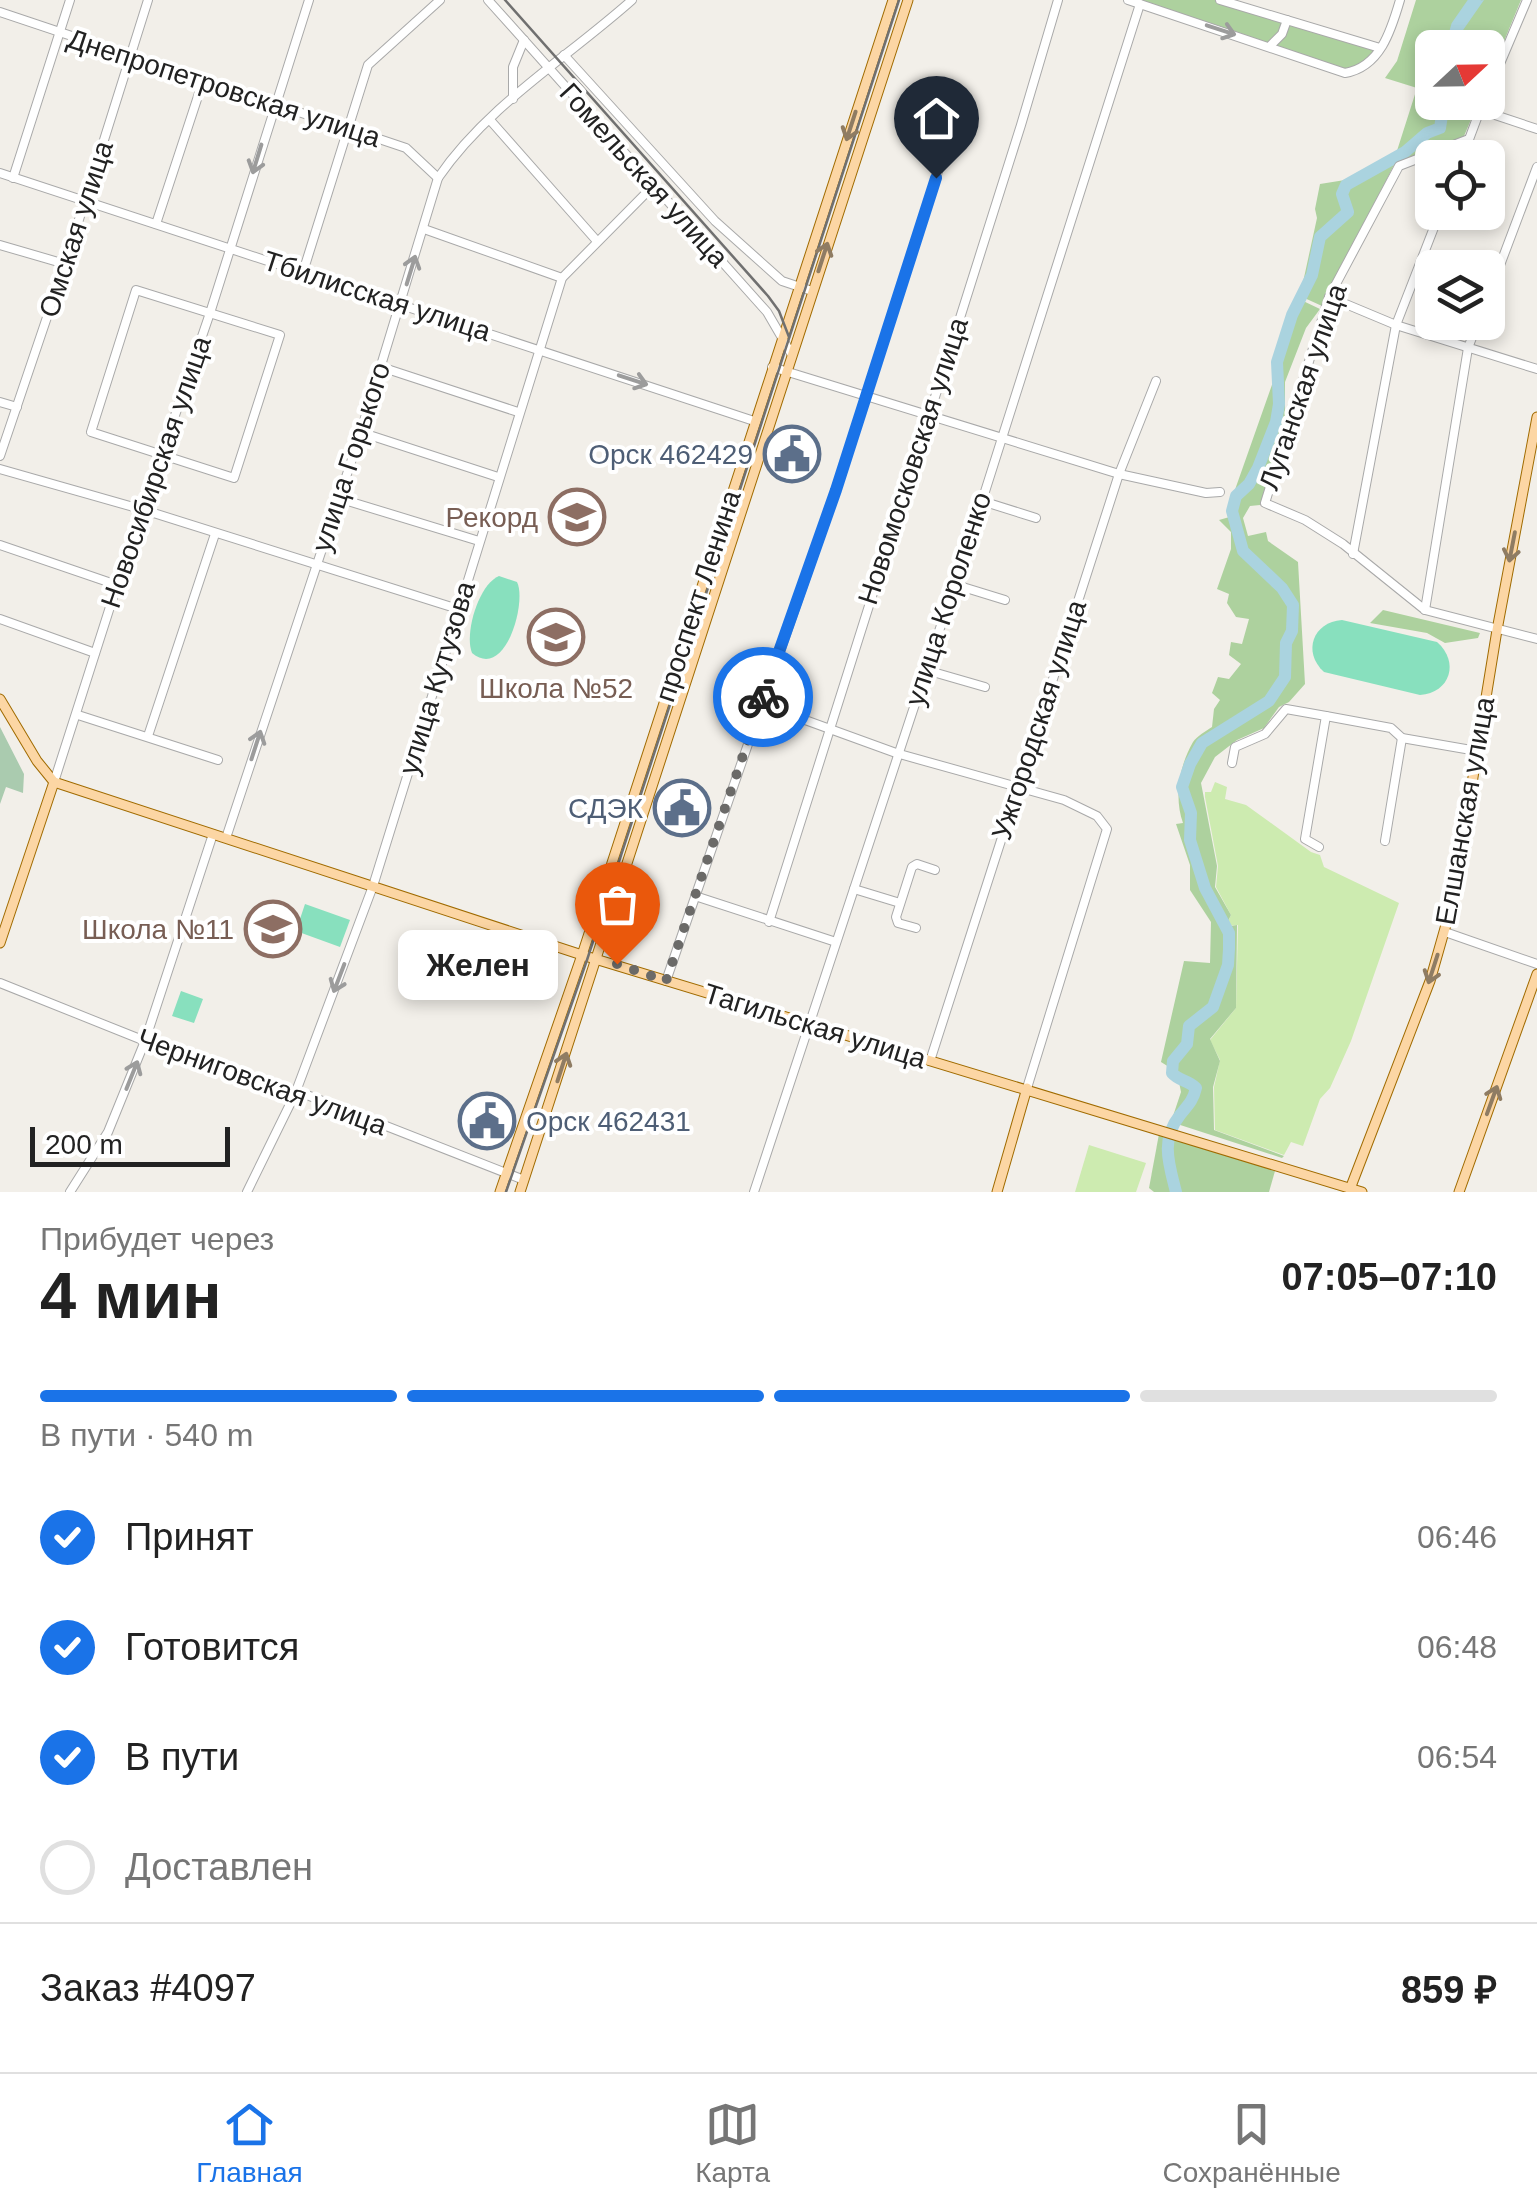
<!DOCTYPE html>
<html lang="ru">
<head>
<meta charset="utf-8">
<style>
	body { margin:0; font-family:Helvetica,sans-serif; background:#f6f6f6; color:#222; height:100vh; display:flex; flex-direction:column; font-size:38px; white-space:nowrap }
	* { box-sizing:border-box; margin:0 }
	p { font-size:32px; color:#767676 }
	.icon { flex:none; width:55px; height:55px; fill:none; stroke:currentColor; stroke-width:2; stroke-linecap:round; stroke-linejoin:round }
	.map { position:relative; height:1192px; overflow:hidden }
	.details { display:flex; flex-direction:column; background:#fff; flex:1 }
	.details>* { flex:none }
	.needle { width:65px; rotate:68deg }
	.fabs { position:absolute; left:1415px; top:30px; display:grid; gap:20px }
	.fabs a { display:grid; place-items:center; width:90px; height:90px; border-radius:15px; background:#fff; box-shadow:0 5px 15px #0003; font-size:50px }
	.scale { position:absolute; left:30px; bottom:25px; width:200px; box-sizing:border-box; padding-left:10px; border:5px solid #222; border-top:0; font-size:28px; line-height:35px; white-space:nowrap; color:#222; -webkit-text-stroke:8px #fff; paint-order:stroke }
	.pin { position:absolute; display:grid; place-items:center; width:85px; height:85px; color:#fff; margin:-102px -42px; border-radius:50% 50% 50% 0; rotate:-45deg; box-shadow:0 0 10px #0007 }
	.pin .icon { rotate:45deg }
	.courier { position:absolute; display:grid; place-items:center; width:100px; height:100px; margin:-50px; border:8px solid #1a73e8; border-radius:50%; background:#fff; color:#222; box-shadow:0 2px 12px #0007 }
	.bubble { position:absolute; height:70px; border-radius:15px; background:#fff; box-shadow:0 5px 15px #0003; font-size:32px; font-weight:600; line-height:70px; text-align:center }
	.head em { font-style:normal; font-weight:600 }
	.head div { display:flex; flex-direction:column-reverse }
	.head { display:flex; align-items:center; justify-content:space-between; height:170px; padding:0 40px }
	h1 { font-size:65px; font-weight:600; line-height:75px }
	.bar { display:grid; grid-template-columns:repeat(4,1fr); gap:15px 10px; align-content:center; height:120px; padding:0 40px }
	.bar i { height:12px; border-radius:8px; background:#e0e0e0 }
	.bar .selected { background:#1a73e8 }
	.bar p { grid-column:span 4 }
	.line { display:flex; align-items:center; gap:25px; padding:0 40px; border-top:2px solid #e0e0e0 }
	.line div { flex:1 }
	ol { padding:0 40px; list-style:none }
	li { display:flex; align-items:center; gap:30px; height:110px }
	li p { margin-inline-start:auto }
	li .icon { padding:10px; border-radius:50%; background:#1a73e8; color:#fff; stroke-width:4 }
	li:last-child { color:#767676 }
	li i { width:55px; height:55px; border:5px solid #e0e0e0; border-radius:50% }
	.dock { display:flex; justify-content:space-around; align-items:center; height:140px; border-top:2px solid #e0e0e0; background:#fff; font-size:28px; color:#767676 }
	.dock a { display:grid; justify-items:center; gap:5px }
	.dock .selected { color:#1a73e8 }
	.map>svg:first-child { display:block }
	.grass { fill:#cdebb0 }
	.forest { fill:#add19e }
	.cemetery { fill:#aacbaf }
	.pitch { fill:#88e0be }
	.water { fill:#aad3df }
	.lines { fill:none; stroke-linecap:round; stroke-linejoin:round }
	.river { stroke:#aad3df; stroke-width:12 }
	.minor-casing { stroke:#a9a9a9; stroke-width:10 }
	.major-casing { stroke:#a06b00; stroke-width:11 }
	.minor { stroke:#fff; stroke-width:8 }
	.major { stroke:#fcd6a4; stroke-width:9 }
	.tram { stroke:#707070; stroke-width:2.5 }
	.oneway { stroke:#9c9c9c }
	.oneway2 { stroke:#8f7c63 }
	.done { stroke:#6b6a68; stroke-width:10; stroke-dasharray:0 18 }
	.route { stroke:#1a73e8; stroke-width:12 }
	.labels { text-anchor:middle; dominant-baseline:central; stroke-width:8; stroke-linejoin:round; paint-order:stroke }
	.street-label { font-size:28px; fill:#222; stroke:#fff }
	.service-label { font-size:28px; fill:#4e5e75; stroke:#fff; text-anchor:end }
	.education-label { font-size:28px; fill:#785e54; stroke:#fff; text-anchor:end }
</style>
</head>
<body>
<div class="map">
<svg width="1537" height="1192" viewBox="0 0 1537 1192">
	<rect width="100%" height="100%" fill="#f2efe9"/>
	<!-- grass -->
	<g class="grass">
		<polygon points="1215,782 1227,787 1225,799 1246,805 1311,852 1320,855 1324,867 1399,903 1351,1041 1330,1088 1320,1099 1303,1146 1291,1142 1284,1155 1215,1130 1214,1087 1220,1060 1210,1040 1236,1008 1238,925 1226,926 1231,915 1216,887 1218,866 1205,797 1205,792 1211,792"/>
		<polygon points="1089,1145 1146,1163 1136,1192 1075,1192"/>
	</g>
	<!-- forest -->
	<g class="forest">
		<polygon points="1128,0 1220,0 1380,48 1373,62 1345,73"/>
		<polygon points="1416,0 1521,0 1488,80 1488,48 1432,48 1432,102 1478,103 1464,136 1394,165 1322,306 1300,296 1317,218 1315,209 1320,184 1345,180 1395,157 1417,88 1385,78 1397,61"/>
		<path d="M1301,300L1320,309L1306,328L1285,382V421L1260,505L1250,506L1243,518L1248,536L1266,532L1268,541L1298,562L1305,684L1289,702L1279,707L1264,728L1237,740L1215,757L1201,783L1217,866L1215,887L1231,915L1225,927L1237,925L1236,1008L1210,1039L1220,1061L1213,1087L1214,1130L1284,1156L1282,1158L1171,1122L1181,1092L1177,1072L1161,1062L1184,961L1210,963L1211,922L1190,890V865L1176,824L1183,823C1174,798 1179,766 1193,742C1197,736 1206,731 1212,727L1214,709L1220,700L1212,693L1218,677L1229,679L1241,664L1229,655L1231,642L1242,644L1249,619L1236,617L1227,603L1229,594L1217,589L1231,549V532L1219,520L1233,516L1235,508L1231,501L1279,365L1288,317L1295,303L1298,304Z"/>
		<polygon points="1383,610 1480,633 1478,638 1445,643 1427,633 1370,623"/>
		<polygon points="1159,1134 1275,1171 1269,1192 1154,1192 1149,1188"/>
	</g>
	<!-- cemetery -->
	<polygon class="cemetery" points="0,727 24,774 23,793 6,787 0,804"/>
	<!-- pitch -->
	<g class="pitch">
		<path d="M499,576L517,582C527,601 506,681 472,653C464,633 479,584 499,576Z"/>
		<path d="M1342,620L1437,642C1460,662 1450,693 1420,695L1324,672C1302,652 1313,622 1342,620Z"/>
		<polygon points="305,904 350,920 340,947 296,931"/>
		<polygon points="181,991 203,999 194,1023 172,1016"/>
	</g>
	<!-- water -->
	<polygon class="water" points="1484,0 1461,33 1455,47 1450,47 1470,2"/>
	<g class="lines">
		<!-- river -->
		<g class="river">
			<polyline points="1451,48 1457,26 1475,0"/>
			<path d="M1176,1192C1169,1164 1160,1140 1180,1115C1188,1105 1193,1101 1196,1088C1188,1080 1179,1081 1172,1073L1173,1061L1187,1044L1189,1026L1213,1007L1228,965L1229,949V933L1205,888L1190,840L1191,813L1182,787L1190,764L1202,743L1269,701L1285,677L1286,643L1292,631L1293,605L1282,588L1243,551L1232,511L1236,496L1249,484L1258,468L1276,422L1279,404L1277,362L1292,315L1312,275L1320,237L1348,212L1342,194L1346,185L1405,152L1427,133L1440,128L1442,115L1434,102"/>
		</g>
		<!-- minor casing -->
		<g class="minor-casing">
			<g id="minor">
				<polyline points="488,0 767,312 792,355"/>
				<path d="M1128,0L1345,73C1380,67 1391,31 1400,0"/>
				<polyline points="1220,0 1380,48"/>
				<polyline points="0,12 406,148 438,178"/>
				<polyline points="1271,45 1282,34 1287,20"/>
				<polyline points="564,55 715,221 782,281 812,291"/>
				<polyline points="1488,92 1527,0"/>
				<polyline points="513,99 513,67 524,40"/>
				<polyline points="1480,110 1537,129"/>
				<polyline points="490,120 596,240"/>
				<polyline points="1469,139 1399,166 1329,297 1265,503 1305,520 1343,544 1425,610 1537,639"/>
				<polyline points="1462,158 1483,102"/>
				<polyline points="0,173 754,421"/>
				<polyline points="13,178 70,0"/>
				<polyline points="156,224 204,78"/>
				<polyline points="424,229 562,278"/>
				<polyline points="0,245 65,264"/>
				<polyline points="303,272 368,65 440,0"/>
				<polygon points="136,290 280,335 234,478 91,432"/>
				<polyline points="1329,297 1396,325 1537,369"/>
				<polyline points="1488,297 1537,167"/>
				<polyline points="381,367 518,412"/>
				<polyline points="772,367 1119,474 1206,493 1220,492"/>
				<polyline points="0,402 17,407"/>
				<polyline points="360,432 498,477"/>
				<polyline points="0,456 65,264 148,0"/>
				<polyline points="0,469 144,510 458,609"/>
				<polyline points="338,498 479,541"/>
				<polyline points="982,501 1036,518"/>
				<polyline points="0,545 117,585"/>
				<polyline points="1353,554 1396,325 1440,212"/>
				<polyline points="953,584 1005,600"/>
				<polyline points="1425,610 1468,348 1478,322"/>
				<polyline points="0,619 95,653"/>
				<polyline points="926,670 985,687"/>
				<polyline points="761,704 896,753 1064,800 1097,816 1107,829 1027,1088"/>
				<polyline points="78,715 218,760"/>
				<polyline points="148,736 215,534"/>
				<polyline points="1232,763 1235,747 1265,734 1286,709 1326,716"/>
				<polyline points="54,782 117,585 210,313 309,0"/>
				<path d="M226,838L358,441L438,178C488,105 567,58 632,0"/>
				<polyline points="1385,841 1402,738"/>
				<polyline points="1319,847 1305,839 1326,716 1391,728 1402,738 1477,751"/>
				<polyline points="854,889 900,903"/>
				<polyline points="695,896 836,942"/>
				<polyline points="769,922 1021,125 1058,0"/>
				<polyline points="916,928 898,923 896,917 912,867 917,864 935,870"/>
				<polyline points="1445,932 1537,964"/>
				<polyline points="666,981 836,490 959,106"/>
				<polyline points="0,983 145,1041 295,1094 307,1095 524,1180"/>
				<polyline points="930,1061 1119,474 1156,381"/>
				<polyline points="70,1192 108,1132 145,1041 213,834"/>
				<polyline points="247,1192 295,1094 373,886 562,278 653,186"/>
				<polyline points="754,1192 982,501 1140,4"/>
			</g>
		</g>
		<!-- major casing -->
		<g class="major-casing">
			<g id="major">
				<polyline points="0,699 37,761 54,782"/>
				<polyline points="54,782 582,955 1362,1192"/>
				<polyline points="0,943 54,782"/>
				<polyline points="1350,1189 1430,981 1453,900 1497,630 1537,417"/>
				<polyline points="500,1192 582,955 893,0"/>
				<polyline points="520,1192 908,0"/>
				<polyline points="997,1192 1027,1088"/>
				<polyline points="1459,1192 1537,974"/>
			</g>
		</g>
		<!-- minor -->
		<use href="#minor" class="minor"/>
		<!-- major -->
		<use href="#major" class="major"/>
		<!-- tram -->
		<g class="tram">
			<polyline points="505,0 768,296 779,311 789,337"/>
			<polyline points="506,1192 587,960 899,0"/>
		</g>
	</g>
	<!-- one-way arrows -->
	<defs><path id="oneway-shaft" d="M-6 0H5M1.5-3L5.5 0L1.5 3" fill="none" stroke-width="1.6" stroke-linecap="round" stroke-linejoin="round" transform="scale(2.5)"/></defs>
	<g class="oneway">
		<use href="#oneway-shaft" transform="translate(1221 30) rotate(18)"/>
		<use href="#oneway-shaft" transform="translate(257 159) rotate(107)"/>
		<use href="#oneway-shaft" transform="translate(411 270) rotate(-73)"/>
		<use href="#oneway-shaft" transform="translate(633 380) rotate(18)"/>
		<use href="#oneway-shaft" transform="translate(256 745) rotate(-72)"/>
		<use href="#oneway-shaft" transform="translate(339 978) rotate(111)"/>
		<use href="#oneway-shaft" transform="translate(132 1075) rotate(-68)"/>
	</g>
	<g class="oneway2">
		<use href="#oneway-shaft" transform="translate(851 126) rotate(108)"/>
		<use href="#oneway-shaft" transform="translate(823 257) rotate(-72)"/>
		<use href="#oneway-shaft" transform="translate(1512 547) rotate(101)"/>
		<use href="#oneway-shaft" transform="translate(1433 969) rotate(108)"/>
		<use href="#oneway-shaft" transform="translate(562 1067) rotate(-72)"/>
		<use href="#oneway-shaft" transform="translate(1492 1100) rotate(-70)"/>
	</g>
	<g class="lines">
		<!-- done -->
		<polyline class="done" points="617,964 666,981 763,697"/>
		<!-- route -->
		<polyline class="route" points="763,697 836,490 936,178"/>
	</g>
	<!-- icons -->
	<defs>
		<g id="civic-ring" transform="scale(2.875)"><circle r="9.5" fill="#fff" stroke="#5c6f8a" stroke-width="1.5"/><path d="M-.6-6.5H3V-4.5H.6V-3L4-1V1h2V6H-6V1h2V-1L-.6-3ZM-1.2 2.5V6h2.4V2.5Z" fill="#5c6f8a"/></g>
		<g id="school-ring" transform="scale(2.875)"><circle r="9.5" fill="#fff" stroke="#8d6e63" stroke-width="1.5"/><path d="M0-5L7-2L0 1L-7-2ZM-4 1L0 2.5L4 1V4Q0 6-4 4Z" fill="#8d6e63"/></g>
	</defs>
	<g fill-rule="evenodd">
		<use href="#civic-ring" x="792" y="454"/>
		<use href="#school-ring" x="577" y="517"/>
		<use href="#school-ring" x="556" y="637"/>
		<use href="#civic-ring" x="682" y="808"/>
		<use href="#school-ring" x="273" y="929"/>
		<use href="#civic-ring" x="487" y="1121"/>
	</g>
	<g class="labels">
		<!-- street labels -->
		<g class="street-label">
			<text transform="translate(224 88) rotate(18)">Днепропетровская улица</text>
			<text transform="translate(644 175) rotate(48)">Гомельская улица</text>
			<text transform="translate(76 229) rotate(-72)">Омская улица</text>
			<text transform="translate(377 296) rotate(18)">Тбилисская улица</text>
			<text transform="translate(1303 387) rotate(-71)">Луганская улица</text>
			<text transform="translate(351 457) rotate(-72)">улица Горького</text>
			<text transform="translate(913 461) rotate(-72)">Новомосковская улица</text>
			<text transform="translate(156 472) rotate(-71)">Новосибирская улица</text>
			<text transform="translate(698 596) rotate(-72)">проспект Ленина</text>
			<text transform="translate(948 599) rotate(-72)">улица Короленко</text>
			<text transform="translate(437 678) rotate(-73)">улица Кутузова</text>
			<text transform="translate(1039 720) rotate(-72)">Ужгородская улица</text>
			<text transform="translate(1465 811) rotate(-80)">Елшанская улица</text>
			<text transform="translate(815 1026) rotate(17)">Тагильская улица</text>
			<text transform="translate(262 1082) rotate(20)">Черниговская улица</text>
		</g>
		<!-- service labels -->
		<g class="service-label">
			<text x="753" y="454">Орск 462429</text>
			<text x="643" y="808">СДЭК</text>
			<text x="526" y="1121" text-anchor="start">Орск 462431</text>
		</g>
		<!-- education labels -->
		<g class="education-label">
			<text x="538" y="517">Рекорд</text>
			<text x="556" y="688" text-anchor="middle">Школа №52</text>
			<text x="234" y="929">Школа №11</text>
		</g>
	</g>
</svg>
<div class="fabs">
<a><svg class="needle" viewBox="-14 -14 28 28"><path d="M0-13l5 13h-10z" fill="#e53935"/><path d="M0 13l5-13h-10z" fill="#767676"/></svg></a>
<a><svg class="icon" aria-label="locate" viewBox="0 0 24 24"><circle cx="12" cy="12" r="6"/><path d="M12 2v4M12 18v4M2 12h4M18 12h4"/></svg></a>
<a><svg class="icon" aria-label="layers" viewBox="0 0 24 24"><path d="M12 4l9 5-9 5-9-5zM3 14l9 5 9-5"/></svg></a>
</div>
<div class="scale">200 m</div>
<div class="pin" style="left:617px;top:964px;background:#ea580c"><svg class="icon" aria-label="bag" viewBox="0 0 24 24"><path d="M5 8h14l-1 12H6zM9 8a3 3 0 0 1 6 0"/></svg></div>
<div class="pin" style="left:936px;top:178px;background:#1f2937"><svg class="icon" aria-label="home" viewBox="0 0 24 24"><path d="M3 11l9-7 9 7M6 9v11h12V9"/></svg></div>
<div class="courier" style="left:763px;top:697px"><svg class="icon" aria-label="bike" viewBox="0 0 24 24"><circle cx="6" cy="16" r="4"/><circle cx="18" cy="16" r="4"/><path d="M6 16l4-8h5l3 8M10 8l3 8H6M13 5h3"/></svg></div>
<div class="bubble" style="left:398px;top:930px;width:160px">Желен</div>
</div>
<section class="details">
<div class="head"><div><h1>4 мин</h1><p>Прибудет через</p></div><em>07:05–07:10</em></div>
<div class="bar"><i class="selected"></i><i class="selected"></i><i class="selected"></i><i></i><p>В пути · 540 m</p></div>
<ol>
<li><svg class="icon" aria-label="check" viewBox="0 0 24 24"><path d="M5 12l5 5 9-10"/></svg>Принят<p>06:46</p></li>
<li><svg class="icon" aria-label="check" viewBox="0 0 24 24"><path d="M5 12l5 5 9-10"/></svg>Готовится<p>06:48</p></li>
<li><svg class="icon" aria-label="check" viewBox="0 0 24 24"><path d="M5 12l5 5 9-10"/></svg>В пути<p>06:54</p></li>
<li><i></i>Доставлен</li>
</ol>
<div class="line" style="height:130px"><div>Заказ #4097</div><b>859 ₽</b></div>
</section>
<nav class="dock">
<a class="selected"><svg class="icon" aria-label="home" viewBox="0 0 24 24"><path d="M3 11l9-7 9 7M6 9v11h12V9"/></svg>Главная</a>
<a><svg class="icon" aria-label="map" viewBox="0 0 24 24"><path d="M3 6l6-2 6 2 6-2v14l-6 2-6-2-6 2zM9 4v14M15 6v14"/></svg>Карта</a>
<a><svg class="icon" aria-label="saved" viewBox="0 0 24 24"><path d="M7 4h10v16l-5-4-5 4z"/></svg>Сохранённые</a>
</nav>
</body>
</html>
